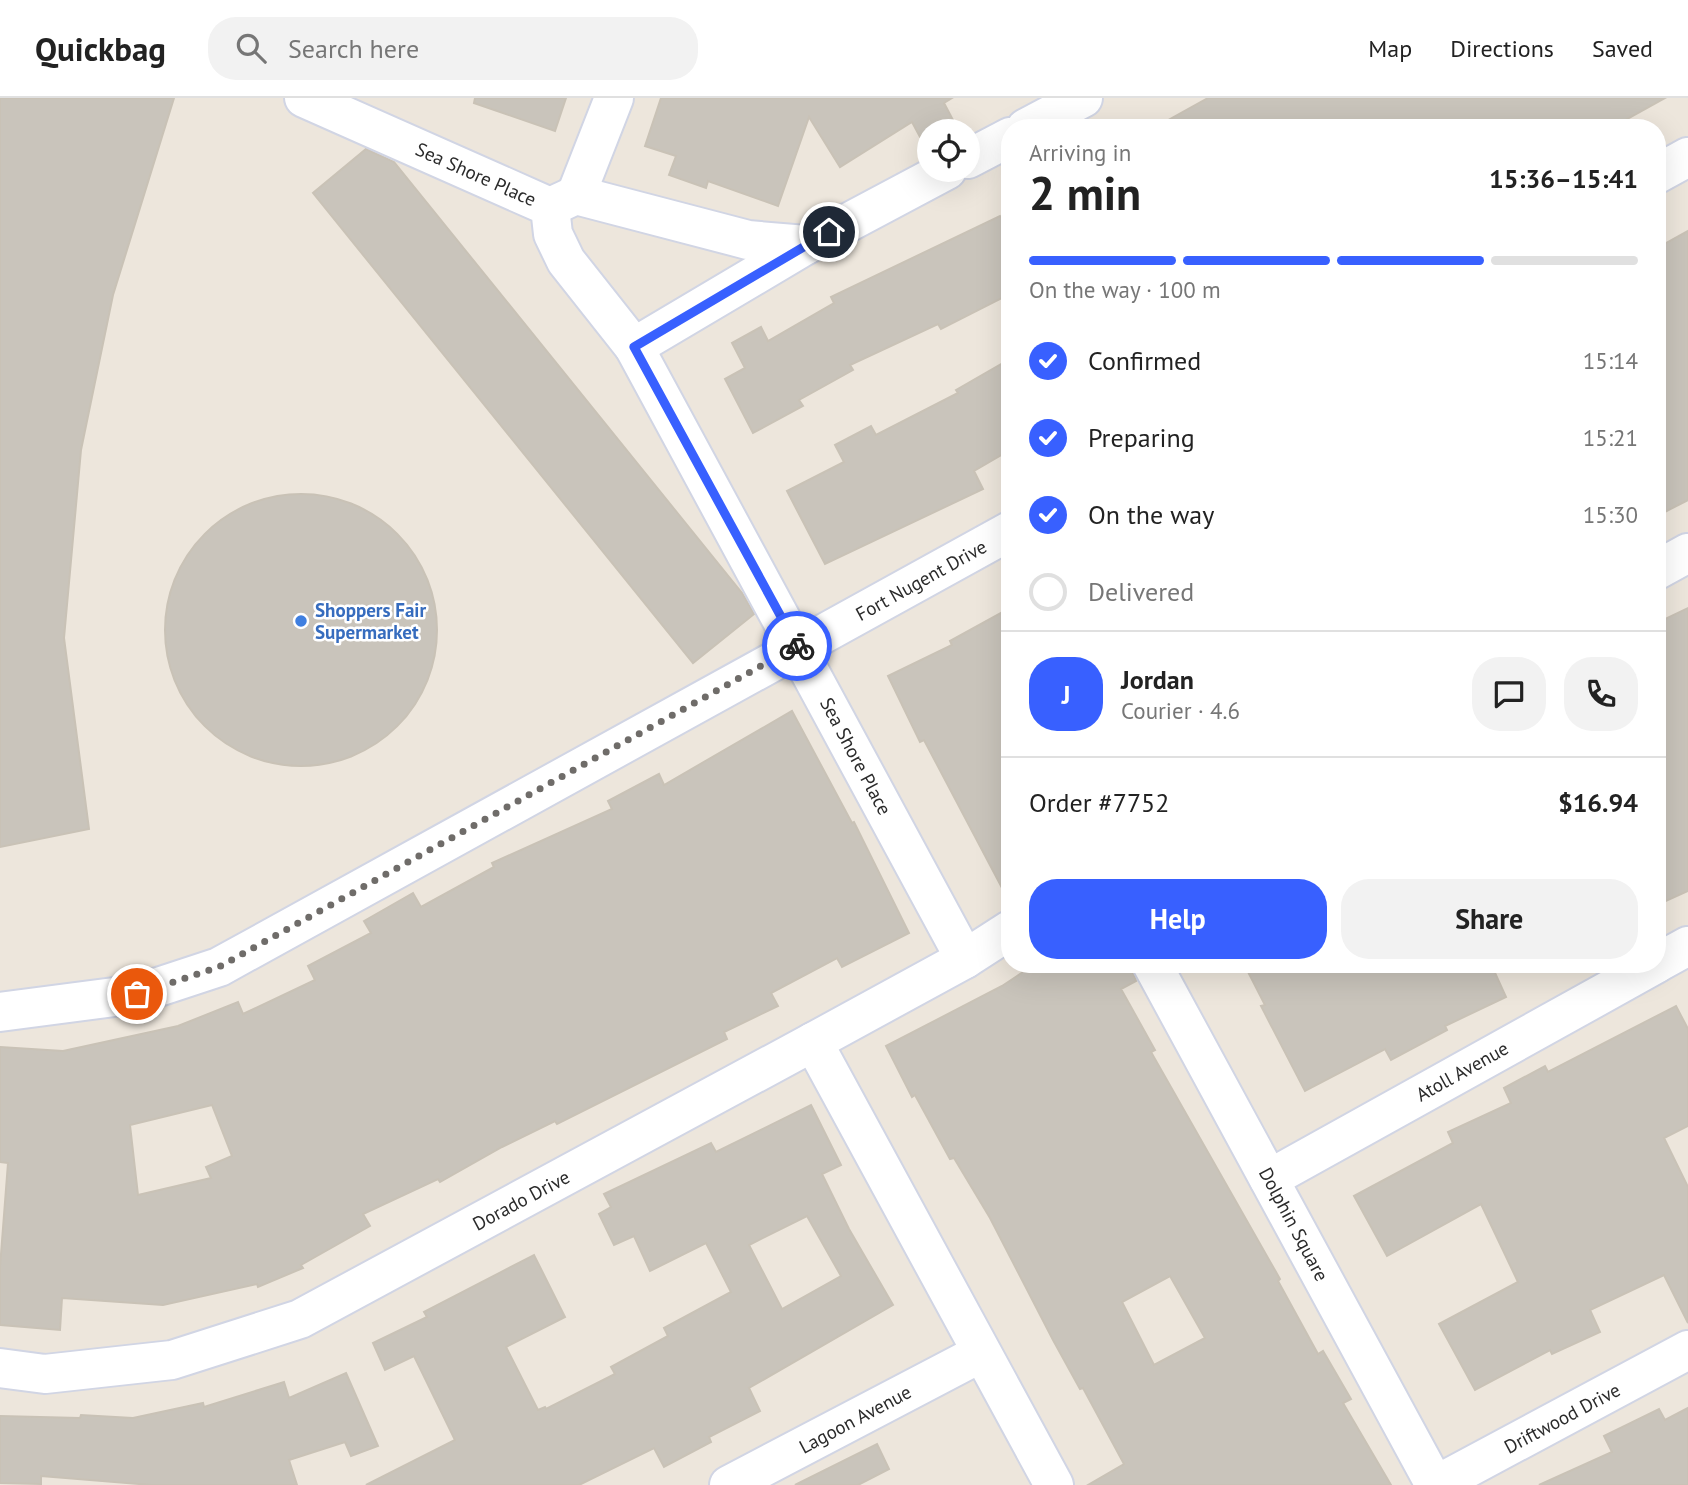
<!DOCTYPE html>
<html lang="en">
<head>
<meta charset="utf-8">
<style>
	body { margin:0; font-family:"PT Sans",sans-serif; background:#f2f2f2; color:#222; height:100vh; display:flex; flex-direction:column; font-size:26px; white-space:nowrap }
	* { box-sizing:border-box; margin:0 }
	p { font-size:23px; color:#767676 }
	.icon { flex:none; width:38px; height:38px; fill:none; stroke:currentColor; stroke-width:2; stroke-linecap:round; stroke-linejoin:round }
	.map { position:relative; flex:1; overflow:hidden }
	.side { position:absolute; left:1001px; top:21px; width:665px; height:854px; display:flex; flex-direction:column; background:#fff; border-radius:28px; box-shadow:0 7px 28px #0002 }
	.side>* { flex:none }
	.tools { position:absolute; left:917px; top:21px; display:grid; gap:14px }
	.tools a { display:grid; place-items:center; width:63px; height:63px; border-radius:50%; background:#fff; box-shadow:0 7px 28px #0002; font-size:35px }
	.pin { position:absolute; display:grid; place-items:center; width:60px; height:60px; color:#fff; margin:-30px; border:4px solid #fff; border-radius:50%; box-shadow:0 2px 7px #0007 }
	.courier { position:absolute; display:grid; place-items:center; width:70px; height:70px; margin:-35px; border:5px solid #3860ff; border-radius:50%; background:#fff; color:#222; box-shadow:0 2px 9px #0007 }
	.head em { font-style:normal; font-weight:700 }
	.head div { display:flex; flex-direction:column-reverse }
	.head { display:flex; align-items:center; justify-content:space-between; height:119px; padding:0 28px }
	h1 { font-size:46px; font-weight:700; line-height:52px }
	.bar { display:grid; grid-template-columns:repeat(4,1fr); gap:10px 7px; align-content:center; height:84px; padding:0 28px }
	.bar i { height:9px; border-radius:5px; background:#e0e0e0 }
	.bar .selected { background:#3860ff }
	.bar p { grid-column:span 4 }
	.line { display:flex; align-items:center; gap:18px; padding:0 28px; border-top:2px solid #e0e0e0 }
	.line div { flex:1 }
	.round { display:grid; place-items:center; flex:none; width:74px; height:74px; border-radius:28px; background:#f2f2f2 }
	ol { padding:0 28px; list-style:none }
	li { display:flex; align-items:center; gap:21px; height:77px }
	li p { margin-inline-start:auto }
	li .icon { padding:7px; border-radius:50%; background:#3860ff; color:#fff; stroke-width:4 }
	li:last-child { color:#767676 }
	li i { width:38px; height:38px; border:4px solid #e0e0e0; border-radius:50% }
	.button { display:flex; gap:14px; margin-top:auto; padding:14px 28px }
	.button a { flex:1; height:80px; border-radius:28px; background:#3860ff; color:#fff; font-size:28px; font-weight:700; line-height:80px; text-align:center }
	.button a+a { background:#f2f2f2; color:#222 }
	header { display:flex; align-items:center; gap:42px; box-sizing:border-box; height:98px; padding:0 35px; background:#fff; border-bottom:2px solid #e0e0e0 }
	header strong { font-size:33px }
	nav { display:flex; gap:38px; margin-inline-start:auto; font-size:24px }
	.search { width:490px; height:63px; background:#f2f2f2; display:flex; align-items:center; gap:18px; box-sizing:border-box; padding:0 24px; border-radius:28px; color:#767676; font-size:26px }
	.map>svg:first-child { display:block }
	.building { fill:#c9c4bb; stroke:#c9c2b6; stroke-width:2; fill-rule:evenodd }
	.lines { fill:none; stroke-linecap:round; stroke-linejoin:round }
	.street-casing { stroke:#d1d5e4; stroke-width:42 }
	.street { stroke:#fff; stroke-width:38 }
	.done { stroke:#6f6c69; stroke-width:7; stroke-dasharray:0 12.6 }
	.route { stroke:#3860ff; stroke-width:9 }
	.shop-dot { fill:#3f7fe0; stroke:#fff; stroke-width:2.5 }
	.labels { text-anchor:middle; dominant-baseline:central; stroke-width:5; stroke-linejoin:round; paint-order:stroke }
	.street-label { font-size:19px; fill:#2b2b2b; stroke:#fff }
	.shop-label { font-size:19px; font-weight:bold; fill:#366cbe; stroke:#fff; text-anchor:start }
</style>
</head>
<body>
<header>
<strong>Quickbag</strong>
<div class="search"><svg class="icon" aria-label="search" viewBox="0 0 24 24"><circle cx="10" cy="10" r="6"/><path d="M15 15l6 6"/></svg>Search here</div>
<nav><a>Map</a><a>Directions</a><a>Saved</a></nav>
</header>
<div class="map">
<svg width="1688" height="1387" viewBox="0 0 1688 1387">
	<rect width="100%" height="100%" fill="#ede6dc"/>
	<!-- building -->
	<g class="building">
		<polygon points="0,0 174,0 113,197 81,352 64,540 89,731 0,749"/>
		<polygon points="475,0 566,0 555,33 474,5"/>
		<polygon points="661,0 952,0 944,5 953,22 920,39 912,24 840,69 809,19 778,108 708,83 706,90 669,77 676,58 645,48"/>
		<polygon points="1208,0 1665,0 1611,30 1154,30"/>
		<polygon points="366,51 394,64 742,495 754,516 693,565 313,95"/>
		<polygon points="1000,118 1010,133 1010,196 941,231 938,226 850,267 853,272 799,302 803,308 753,335 725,281 745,270 732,245 761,229 768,243 834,205 831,199"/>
		<polygon points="1688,133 1688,402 1657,418 1657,150"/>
		<polygon points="1010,261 1010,352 974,373 983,391 825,466 787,393 844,364 835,347 871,328 876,337 958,295 956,292"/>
		<circle cx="301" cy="532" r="136"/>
		<polygon points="1010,510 1010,805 924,642 920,644 888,578 952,547 950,543"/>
		<polygon points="1688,510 1688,793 1657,807 1657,525"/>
		<path d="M792,613L852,725L854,724L909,835L842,869L837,860L771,895L778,908L724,934L727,941L557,1026L555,1023L502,1049L440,1084L438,1081L363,1116L370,1128L301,1167L303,1170L258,1189L257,1186L163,1207L62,1200L60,1232L0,1227V1169L8,1065L0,1064V949L63,953L178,928L238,904L243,916L315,882L308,868L371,835L364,823L413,795L421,809L494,769L492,765L612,711L608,703L659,676L664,687ZM212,1007L232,1058L206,1069L211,1080L138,1097L130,1027Z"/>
		<path d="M1035,866H1130L1136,883L1121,891L1155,952L1151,954L1280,1181L1278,1183L1318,1256L1323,1253L1351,1301L1343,1305L1391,1387H1088L1124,1366L1083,1290L1080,1291L1053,1242L990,1120L954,1060L950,1061L915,997L912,999L886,948L1002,888ZM1170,1178L1205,1240L1154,1267L1122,1204Z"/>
		<polygon points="1244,866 1491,866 1506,899 1445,928 1447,932 1391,962 1385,951 1305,993 1261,908 1265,907"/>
		<polygon points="1676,908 1688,931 1688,1028 1664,1040 1688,1089 1688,1225 1664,1177 1590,1212 1600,1234 1552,1256 1550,1252 1475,1292 1439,1226 1518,1184 1481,1106 1387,1158 1354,1098 1453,1045 1448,1034 1511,1005 1504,990 1545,968 1548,974"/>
		<path d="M811,1007L841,1067L822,1076L849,1131L893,1207L749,1290L760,1313L709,1339L711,1344L664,1369L654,1350L579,1387H366L455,1342L414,1258L385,1272L373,1245L427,1219L424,1214L534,1157L565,1219L506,1249L538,1312L545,1309L546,1311L615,1276L611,1269L668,1238L664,1230L731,1194L706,1145L650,1173L634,1138L614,1147L599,1116L611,1109L604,1096L711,1045L716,1054ZM807,1118L841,1178L782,1211L749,1147Z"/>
		<polygon points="346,1275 378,1348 351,1358 345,1344 289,1362 297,1387 151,1387 41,1378 41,1386 0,1385 0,1318 80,1320 81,1317 133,1320 203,1305 204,1309 284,1284 289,1300"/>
		<polygon points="1688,1310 1688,1387 1539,1387 1612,1354 1604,1338 1659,1311 1665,1322"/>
		<polygon points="877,1346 889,1371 858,1387 795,1387"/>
	</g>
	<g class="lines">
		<!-- street casing -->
		<g class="street-casing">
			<g id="street">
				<polyline points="304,0 550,109 553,136 566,163 634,249 965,861"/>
				<polyline points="1026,30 1083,0"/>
				<polyline points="968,61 1010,39"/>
				<polyline points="1657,76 1688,59"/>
				<polyline points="576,97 614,0"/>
				<polyline points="550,109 576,97 748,142 806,147"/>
				<polyline points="634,249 806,147 947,72"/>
				<polyline points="1657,472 1688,455"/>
				<polyline points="1657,865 1688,848"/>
				<polyline points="1152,866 1435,1387"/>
				<polyline points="0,914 137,896 219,869 1010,433"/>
				<polyline points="813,944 1054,1387"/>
				<polyline points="1269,1081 1656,866"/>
				<polyline points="0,1270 45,1276 172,1262 300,1221 813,944 965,861 1010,832"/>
				<polyline points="729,1387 981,1255"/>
				<polyline points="1436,1387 1688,1252"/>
			</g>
		</g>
		<!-- street -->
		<use href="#street" class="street"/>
	</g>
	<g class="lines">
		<!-- done -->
		<polyline class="done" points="137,896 219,869 797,548"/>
		<!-- route -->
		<polyline class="route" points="797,548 634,249 829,134"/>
	</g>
	<!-- markers -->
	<circle class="shop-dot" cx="301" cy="523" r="7"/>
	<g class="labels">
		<!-- street labels -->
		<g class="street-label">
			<text transform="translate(476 76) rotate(24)">Sea Shore Place</text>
			<text transform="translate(921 482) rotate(-29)">Fort Nugent Drive</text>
			<text transform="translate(856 658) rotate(62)">Sea Shore Place</text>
			<text transform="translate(1462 973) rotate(-29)">Atoll Avenue</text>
			<text transform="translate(521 1102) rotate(-28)">Dorado Drive</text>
			<text transform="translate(1294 1126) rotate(62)">Dolphin Square</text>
			<text transform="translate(1562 1320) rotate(-28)">Driftwood Drive</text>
			<text transform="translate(855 1321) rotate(-28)">Lagoon Avenue</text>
		</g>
		<!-- shop labels -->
		<g class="shop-label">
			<text x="315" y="512">Shoppers Fair<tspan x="315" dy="22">Supermarket</tspan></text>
		</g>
	</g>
</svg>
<div class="tools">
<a><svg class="icon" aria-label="locate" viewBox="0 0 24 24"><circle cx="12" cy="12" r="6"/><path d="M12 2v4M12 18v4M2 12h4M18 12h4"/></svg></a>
</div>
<div class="pin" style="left:137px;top:896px;background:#ea580c"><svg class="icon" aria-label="bag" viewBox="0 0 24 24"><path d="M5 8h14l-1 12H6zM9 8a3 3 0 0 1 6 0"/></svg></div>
<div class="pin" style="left:829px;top:134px;background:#1f2937"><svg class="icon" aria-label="home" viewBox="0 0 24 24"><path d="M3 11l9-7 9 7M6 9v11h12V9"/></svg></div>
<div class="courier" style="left:797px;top:548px"><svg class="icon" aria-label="bike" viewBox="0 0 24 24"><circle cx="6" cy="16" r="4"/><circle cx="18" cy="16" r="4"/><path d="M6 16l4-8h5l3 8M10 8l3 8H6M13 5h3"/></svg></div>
<section class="side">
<div class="head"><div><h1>2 min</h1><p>Arriving in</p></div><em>15:36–15:41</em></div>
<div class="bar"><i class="selected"></i><i class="selected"></i><i class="selected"></i><i></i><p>On the way · 100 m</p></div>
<ol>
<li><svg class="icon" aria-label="check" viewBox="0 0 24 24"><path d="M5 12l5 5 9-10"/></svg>Confirmed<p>15:14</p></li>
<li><svg class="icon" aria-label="check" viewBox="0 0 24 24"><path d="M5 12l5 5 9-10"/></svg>Preparing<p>15:21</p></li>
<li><svg class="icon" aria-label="check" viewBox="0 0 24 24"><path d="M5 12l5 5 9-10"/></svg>On the way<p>15:30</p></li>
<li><i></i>Delivered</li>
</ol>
<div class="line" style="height:126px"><b class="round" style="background:#3860ff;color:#fff">J</b><div><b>Jordan</b><p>Courier · 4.6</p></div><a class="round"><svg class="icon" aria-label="chat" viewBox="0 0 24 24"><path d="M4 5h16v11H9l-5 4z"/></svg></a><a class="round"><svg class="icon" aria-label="phone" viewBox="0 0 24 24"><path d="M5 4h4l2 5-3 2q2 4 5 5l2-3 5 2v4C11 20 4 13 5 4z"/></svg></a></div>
<div class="line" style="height:91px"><div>Order #7752</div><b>$16.94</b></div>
<div class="button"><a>Help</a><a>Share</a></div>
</section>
</div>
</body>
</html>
